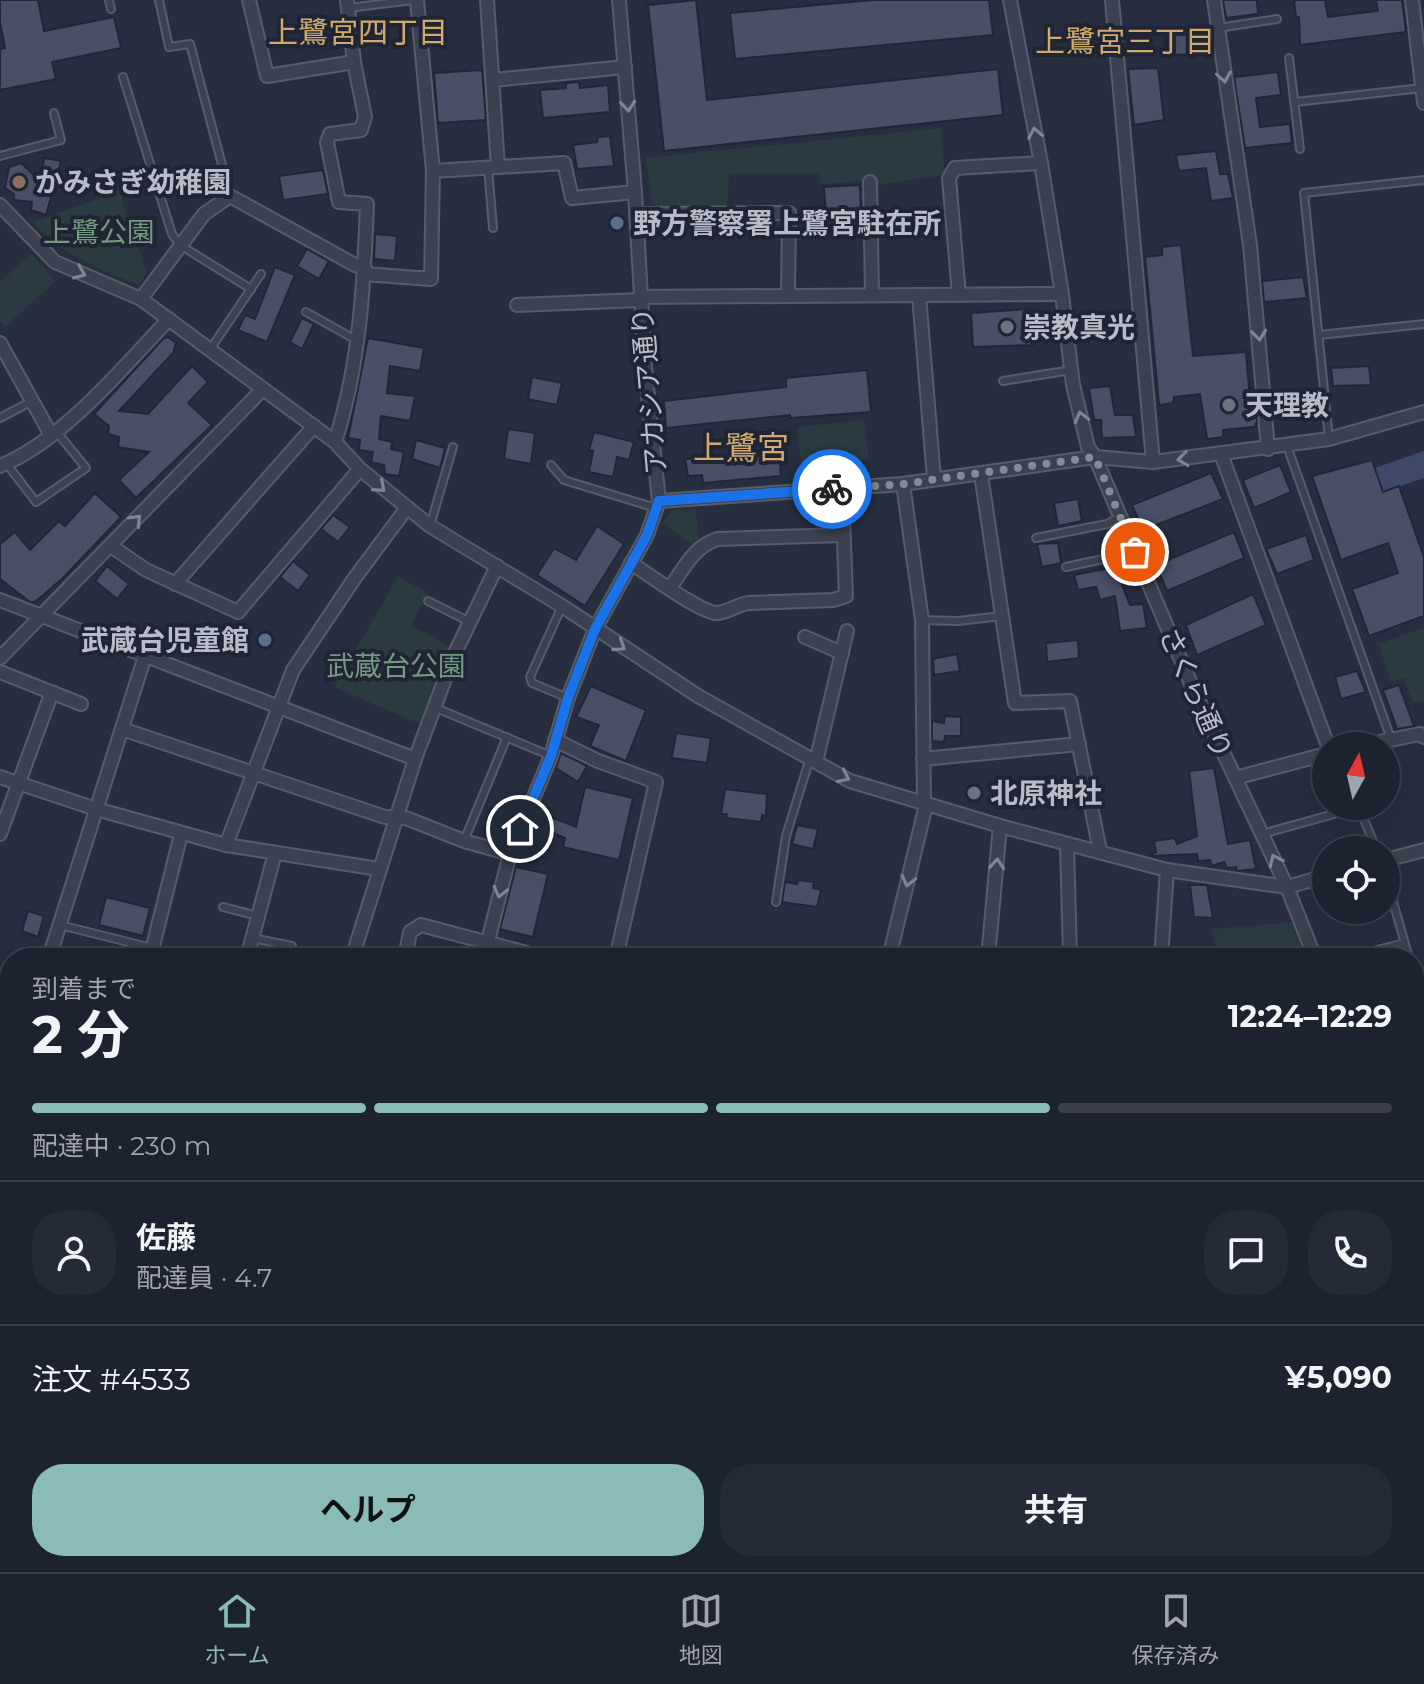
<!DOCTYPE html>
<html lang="ja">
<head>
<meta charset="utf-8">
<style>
	body { margin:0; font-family:Montserrat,"Noto Sans JP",sans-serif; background:#252a38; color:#f1f3f6; height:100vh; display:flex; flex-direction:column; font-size:30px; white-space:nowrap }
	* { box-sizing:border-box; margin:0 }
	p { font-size:26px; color:#a0a4ab }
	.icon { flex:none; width:44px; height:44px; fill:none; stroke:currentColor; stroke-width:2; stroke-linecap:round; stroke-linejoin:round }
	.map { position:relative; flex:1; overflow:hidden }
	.details { position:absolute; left:0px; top:948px; width:1424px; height:624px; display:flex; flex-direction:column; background:#1d2230; border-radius:32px 32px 0 0; box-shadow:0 8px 32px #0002,0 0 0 2px #3b3f4c }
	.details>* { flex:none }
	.needle { width:52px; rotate:8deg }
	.buttons { position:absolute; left:1312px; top:732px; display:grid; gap:16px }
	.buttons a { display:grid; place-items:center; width:88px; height:88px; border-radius:50%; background:#1d2230; box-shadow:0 8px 32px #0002,0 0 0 2px #3b3f4c; font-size:40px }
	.pin { position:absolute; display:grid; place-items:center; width:68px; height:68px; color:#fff; margin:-34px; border:4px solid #fff; border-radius:50%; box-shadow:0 2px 8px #0007 }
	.courier { position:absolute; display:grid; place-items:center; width:80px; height:80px; margin:-40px; border:6px solid #1a73e8; border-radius:50%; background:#fff; color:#222; box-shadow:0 2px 10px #0007 }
	.head em { font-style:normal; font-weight:700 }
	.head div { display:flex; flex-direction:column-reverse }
	.head { display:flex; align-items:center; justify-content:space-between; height:136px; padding:0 32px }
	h1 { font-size:52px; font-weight:700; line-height:60px }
	.bar { display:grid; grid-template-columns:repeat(4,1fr); gap:12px 8px; align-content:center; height:96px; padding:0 32px }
	.bar i { height:10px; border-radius:6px; background:#3b3f4c }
	.bar .current { background:#8bbbb9 }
	.bar p { grid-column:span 4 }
	.line { display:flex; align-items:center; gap:20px; padding:0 32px; border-top:2px solid #3b3f4c }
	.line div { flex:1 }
	.round { display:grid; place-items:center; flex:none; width:84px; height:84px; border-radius:32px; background:#252a38 }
	.action { display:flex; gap:16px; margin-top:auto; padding:16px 32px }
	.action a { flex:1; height:92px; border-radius:32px; background:#8bbbb9; color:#111; font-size:32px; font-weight:700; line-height:92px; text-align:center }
	.action a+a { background:#252a38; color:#f1f3f6 }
	.tabs { display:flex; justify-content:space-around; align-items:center; height:112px; border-top:2px solid #3b3f4c; background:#1d2230; font-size:22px; color:#a0a4ab }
	.tabs a { display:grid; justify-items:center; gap:4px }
	.tabs .current { color:#8bbbb9 }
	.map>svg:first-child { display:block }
	.green { fill:#293b41 }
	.water { fill:#3e4968 }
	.building { fill:#494f64; stroke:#222737; stroke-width:2 }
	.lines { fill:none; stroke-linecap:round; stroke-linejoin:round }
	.service-casing { stroke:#565c6a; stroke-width:10 }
	.minor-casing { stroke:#565c6a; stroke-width:16 }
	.secondary-casing { stroke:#565c6a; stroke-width:22 }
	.service { stroke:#3b4150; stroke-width:6 }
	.minor { stroke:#3b4150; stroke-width:12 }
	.secondary { stroke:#4a4f63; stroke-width:18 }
	.oneway { stroke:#808593 }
	.done { stroke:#858a9a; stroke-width:8; stroke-dasharray:0 14.4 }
	.route { stroke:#1a73e8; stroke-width:10 }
	.education-dot { fill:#8d6e63; stroke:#202535; stroke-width:3 }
	.service-dot { fill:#5c6f8a; stroke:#202535; stroke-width:3 }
	.worship-dot { fill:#6b7280; stroke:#202535; stroke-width:3 }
	.labels { text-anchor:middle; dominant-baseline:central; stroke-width:8; stroke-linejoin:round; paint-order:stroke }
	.poi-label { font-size:28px; font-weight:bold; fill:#b8bcca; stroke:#202535; text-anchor:start }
	.park-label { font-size:28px; fill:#719a81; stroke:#202535 }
	.street-label { font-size:28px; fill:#b8bcca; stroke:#202535 }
	.neighbourhood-label { font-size:30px; fill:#d1a96d; stroke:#202535 }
	.quarter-label { font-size:32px; fill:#d1a96d; stroke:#202535 }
</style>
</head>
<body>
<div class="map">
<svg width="1424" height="1572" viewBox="0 0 1424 1572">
	<rect width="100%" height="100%" fill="#272e40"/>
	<!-- green -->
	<g class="green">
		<polygon points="941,128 945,175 863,187 862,181 821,184 819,174 729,174 727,208 658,207 652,203 646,158"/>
		<path d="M119,191L147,273L139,285C99,269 61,255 33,222Z"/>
		<polygon points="31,254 55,281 5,327 0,322 0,282"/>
		<polygon points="864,420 869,459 801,465 797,427"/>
		<polygon points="696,509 698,540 693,545 662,523 674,510"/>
		<polygon points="398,577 429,593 411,625 452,648 425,726 334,687"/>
		<polygon points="1424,628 1424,702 1412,702 1404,678 1391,681 1378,644"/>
		<polygon points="1295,922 1309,958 1216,958 1211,929"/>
	</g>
	<!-- water -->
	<polygon class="water" points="1424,451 1424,478 1383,492 1375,468"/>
	<!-- building -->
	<g class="building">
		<polygon points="0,0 38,0 44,31 114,17 121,48 52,62 56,79 0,90 0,49 5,48 0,22"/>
		<polygon points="696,0 707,100 998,69 1003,115 664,151 648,5"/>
		<polygon points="873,0 989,0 993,35 735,59 730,13"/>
		<polygon points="1223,0 1257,0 1258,14 1226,18"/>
		<polygon points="1294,0 1325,0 1328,17 1378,11 1376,0 1402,0 1406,32 1300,45 1299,17 1296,18"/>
		<polygon points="1208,29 1210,54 1166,55 1164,30"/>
		<polygon points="1158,68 1164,120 1134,125 1128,69"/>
		<polygon points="482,70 486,120 438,123 434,73"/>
		<polygon points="1278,72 1281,95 1256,98 1260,127 1290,124 1292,143 1245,148 1234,77"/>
		<polygon points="579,82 580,88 608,85 610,112 543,118 540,90 566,88 566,83"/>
		<polygon points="610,136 614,166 577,169 573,145 597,142 598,137"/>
		<polygon points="1216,151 1220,174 1228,174 1233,198 1211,201 1206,168 1179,171 1176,155"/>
		<polygon points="44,158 61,161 46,215 31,210 32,202 14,200 14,194 5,188 9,167 21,163 41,182"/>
		<polygon points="323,170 328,194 283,200 279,176"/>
		<polygon points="860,185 862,233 847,234 847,230 827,230 824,187"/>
		<polygon points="375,234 397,236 395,261 374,259"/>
		<polygon points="1181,245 1193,356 1246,352 1249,388 1254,388 1257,422 1254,427 1223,430 1223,437 1207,439 1200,394 1174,397 1173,403 1159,405 1145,257 1162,255 1162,247"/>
		<polygon points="307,249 329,261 319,279 297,266"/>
		<polygon points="275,267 295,275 267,342 238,330 245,315 255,319"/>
		<polygon points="1303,277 1307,298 1264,302 1262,281"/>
		<polygon points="1030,309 1033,319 1041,319 1042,335 1033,336 1033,345 973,347 971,313"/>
		<polygon points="302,318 314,324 302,349 290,342"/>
		<polygon points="168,337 176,343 173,353 119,411 148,414 192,366 208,382 188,403 212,425 136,498 119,480 149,452 118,447 119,437 108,434 109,426 94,414 163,339"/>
		<polygon points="368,338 424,348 420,371 390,366 387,393 415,396 410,421 381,416 379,439 392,442 391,449 404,452 399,476 385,474 384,465 371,462 373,452 359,450 360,440 348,438"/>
		<polygon points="1369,366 1371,385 1333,386 1331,368"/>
		<polygon points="867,370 871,412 790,418 790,415 666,428 664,401 786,387 786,378"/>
		<polygon points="532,377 562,383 557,405 528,399"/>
		<polygon points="1110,386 1115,415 1133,415 1136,437 1102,438 1101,420 1094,420 1089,388"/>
		<polygon points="508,429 535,433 531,464 504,459"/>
		<polygon points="594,432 634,442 629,460 617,457 613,477 589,472 593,451 589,450"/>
		<polygon points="416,440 445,448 440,468 412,459"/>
		<polygon points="779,451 781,476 703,483 702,475 688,476 685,459"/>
		<polygon points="1372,460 1383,492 1399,486 1424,557 1424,616 1369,636 1352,589 1398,573 1388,543 1341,560 1312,476"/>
		<polygon points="1280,465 1291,492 1254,508 1243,480"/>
		<polygon points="1211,473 1223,499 1143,530 1132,505"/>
		<polygon points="95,493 121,517 63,578 35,602 30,602 0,579 0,544 15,532 30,550 59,521 65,526"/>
		<polygon points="1078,499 1082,521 1058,526 1054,503"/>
		<polygon points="333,515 350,527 338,542 321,529"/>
		<polygon points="597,526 624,544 585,606 537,575 554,548 576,560"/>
		<polygon points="1234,532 1244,558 1167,591 1156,565"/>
		<polygon points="1306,535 1314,560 1277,574 1266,549"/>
		<polygon points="1058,543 1061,563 1042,567 1037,544"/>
		<polygon points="293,561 310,575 298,591 280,577"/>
		<polygon points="107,566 129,584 117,599 95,581"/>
		<polygon points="1115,567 1130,605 1143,604 1147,628 1120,631 1115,596 1100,600 1096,587 1078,590 1074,575"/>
		<polygon points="1253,594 1266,625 1197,655 1186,625"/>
		<polygon points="1078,640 1079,658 1047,662 1046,643"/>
		<polygon points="957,654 960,671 934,675 933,659"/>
		<polygon points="1357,671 1366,692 1341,699 1335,677"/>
		<polygon points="1399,685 1414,726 1397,729 1383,690"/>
		<polygon points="591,686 646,710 626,761 590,746 599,725 576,717"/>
		<polygon points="945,716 961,717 961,736 945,736 944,742 932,741 932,721 944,723"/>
		<polygon points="676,733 711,738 707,763 672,758"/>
		<polygon points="561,753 587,766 578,782 556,768"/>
		<polygon points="1214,768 1228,844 1250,840 1256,869 1237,871 1236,867 1227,868 1224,862 1212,866 1210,860 1198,861 1197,854 1149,856 1156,852 1154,841 1175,838 1177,844 1197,836 1189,771"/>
		<polygon points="585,787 633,798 619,860 563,847 565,838 532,824 538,812 576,827"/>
		<polygon points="725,789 767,794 766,816 762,815 761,822 726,818 727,814 721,814"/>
		<polygon points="797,825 818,829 813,849 792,844"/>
		<polygon points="516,867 548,874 533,937 500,929"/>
		<polygon points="798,880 814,882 813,888 821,890 817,907 782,902 785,882 797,884"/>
		<polygon points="1190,885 1207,885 1213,918 1194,917"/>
		<polygon points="106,897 150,908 143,936 99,925"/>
		<polygon points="28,911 44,916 38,937 22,931"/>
	</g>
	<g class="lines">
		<!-- service casing -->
		<g class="service-casing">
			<g id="service">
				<polyline points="109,0 111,9"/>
				<polyline points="159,0 169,47 190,44 230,195"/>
				<polyline points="348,8 413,0"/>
				<polyline points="1218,28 1277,19"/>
				<polyline points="1289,58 1300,149"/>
				<polyline points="123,77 172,234 180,245 251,289"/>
				<polyline points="1295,102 1422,88"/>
				<polyline points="0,156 61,140 54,113"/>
				<polyline points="488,168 493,228"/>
				<polyline points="306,312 356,340"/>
				<polyline points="1319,335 1424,324"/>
				<polyline points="209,351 261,274"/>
				<polyline points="1003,381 1071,370"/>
				<polyline points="0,418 32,401"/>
				<polyline points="1329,439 1304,193 1424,180"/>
				<polyline points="1287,446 1391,739"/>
				<polyline points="6,463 36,502 86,468 56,431"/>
				<polyline points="551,465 564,480 656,508"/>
				<polyline points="430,526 453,447"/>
				<polyline points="1036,538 1107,524 1120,517"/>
				<polyline points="1066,567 1135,552"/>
				<polyline points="428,601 470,622"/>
				<polyline points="562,606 530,677 532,683 568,698"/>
				<polyline points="922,620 958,621 1002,616"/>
				<polyline points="436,708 551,756"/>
				<polyline points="1358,806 1377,850"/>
				<polyline points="1262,834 1359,807"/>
				<polyline points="464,841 507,737"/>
				<polyline points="1386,877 1409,958"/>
				<polyline points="776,902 786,836 810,758"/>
				<polyline points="223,907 258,916"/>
				<polyline points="60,925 152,948"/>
				<polyline points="252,938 292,946"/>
				<polyline points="1345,958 1405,943"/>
				<polyline points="1224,1572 1232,1572"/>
			</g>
		</g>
		<!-- minor casing -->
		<g class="minor-casing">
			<g id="minor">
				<polyline points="249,0 267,76 354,62"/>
				<polyline points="487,0 498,167"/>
				<polyline points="1010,0 1041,163 1062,294 1073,385 1088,447 1095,457 1195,693 1287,887 1315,958"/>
				<polyline points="1112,0 1153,462"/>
				<polyline points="1214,0 1250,245 1268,449"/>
				<polyline points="1412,0 1424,103"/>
				<polyline points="493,80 625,67"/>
				<polyline points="433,171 564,163 572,198 635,192"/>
				<polyline points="870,182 872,295"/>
				<polyline points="0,205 55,262 141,299 335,442 360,469 430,526 562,606 698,696 850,781 1000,826 1167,870 1287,887 1326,876"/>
				<polyline points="636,214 789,213 788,296"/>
				<polyline points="364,274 431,279 433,171 417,0"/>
				<polyline points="919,295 934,479"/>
				<polyline points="959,295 949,178 955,168 1041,163"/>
				<polyline points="640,297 1062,294"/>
				<polyline points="141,299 204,214 230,196 355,265 365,268"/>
				<polyline points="517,305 640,300"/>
				<polyline points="0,343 51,435"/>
				<path d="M335,442C360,364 364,284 367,204L339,202L327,142L330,134L361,130L365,117L354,62L347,0"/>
				<polyline points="1221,454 1328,746"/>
				<path d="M0,466C63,441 123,367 169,319"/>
				<polyline points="981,474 1015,703 1070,701 1100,851"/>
				<polyline points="903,484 922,620 924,804"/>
				<polyline points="659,501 903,484 1095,457 1153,462 1329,439 1424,412"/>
				<polyline points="111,546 146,570 238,612 360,469"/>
				<path d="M631,563C648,574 702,614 718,613C728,612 737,605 748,603L833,600L846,596L842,488"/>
				<polyline points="175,584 314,426"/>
				<path d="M670,588C684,568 694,546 718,539L843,535"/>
				<polyline points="0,600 415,759"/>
				<polyline points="805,637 842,653"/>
				<polyline points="0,658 262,390"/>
				<polyline points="0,672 81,704"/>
				<polyline points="122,729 385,817 406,818 464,841 510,854"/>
				<polyline points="555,740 598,761 656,782 616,958"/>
				<polyline points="1359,746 1420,734 1424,737"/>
				<polyline points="923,759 1079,744"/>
				<polyline points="816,762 847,631"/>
				<polyline points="0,777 96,809 226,845 379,869"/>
				<polyline points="1235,778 1326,754"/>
				<polyline points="0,834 52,692"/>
				<polyline points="1067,844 1070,958"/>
				<polyline points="226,845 293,670 354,579 406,509"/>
				<polyline points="1386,860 1424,850"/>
				<polyline points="488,941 510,854 551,756 568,698 595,629 647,535 659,501 645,367 635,192 619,0"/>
				<polyline points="49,958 145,656"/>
				<polyline points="150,958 181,834"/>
				<polyline points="247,958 275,853"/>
				<polyline points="352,958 415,759 454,655 497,566"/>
				<polyline points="405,958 410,932 421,925 546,958"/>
				<polyline points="889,958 926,805"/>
				<polyline points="988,958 1000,826"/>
				<polyline points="1161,958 1167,870"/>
				<polyline points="0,993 10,998"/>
				<polyline points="1414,1072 1424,1071"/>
				<polyline points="0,1128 10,1128"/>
				<polyline points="1414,1178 1424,1196"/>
				<polyline points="1414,1261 1424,1261"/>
				<polyline points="1414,1376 1424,1378"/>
				<polyline points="823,1562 823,1572"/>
				<polyline points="1110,1562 1117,1572"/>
				<polyline points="173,1572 174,1562"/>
				<polyline points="290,1572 291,1562"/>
			</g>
		</g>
		<!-- secondary casing -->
		<g class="secondary-casing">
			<g id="secondary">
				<polyline points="0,1456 10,1458"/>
				<polyline points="648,1562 711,1572"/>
			</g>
		</g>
		<!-- service -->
		<use href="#service" class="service"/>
		<!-- minor -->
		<use href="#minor" class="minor"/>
		<!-- secondary -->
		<use href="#secondary" class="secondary"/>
	</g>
	<!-- one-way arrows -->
	<defs><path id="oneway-chevron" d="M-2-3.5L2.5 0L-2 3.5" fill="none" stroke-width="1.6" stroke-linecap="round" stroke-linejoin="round" transform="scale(2)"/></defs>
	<g class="oneway">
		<use href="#oneway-chevron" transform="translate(1224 77) rotate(81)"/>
		<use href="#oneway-chevron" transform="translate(628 106) rotate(85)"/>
		<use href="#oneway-chevron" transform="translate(1035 133) rotate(-101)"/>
		<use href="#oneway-chevron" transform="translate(80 273) rotate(23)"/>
		<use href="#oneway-chevron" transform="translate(1259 335) rotate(84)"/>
		<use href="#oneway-chevron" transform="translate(1081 417) rotate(-104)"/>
		<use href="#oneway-chevron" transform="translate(1183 459) rotate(173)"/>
		<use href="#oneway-chevron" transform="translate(380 487) rotate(41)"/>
		<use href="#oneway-chevron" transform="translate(136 520) rotate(-46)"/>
		<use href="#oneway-chevron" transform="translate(620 646) rotate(33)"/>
		<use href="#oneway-chevron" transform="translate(844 777) rotate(26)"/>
		<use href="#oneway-chevron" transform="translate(1275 860) rotate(-115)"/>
		<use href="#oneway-chevron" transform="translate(997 864) rotate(-85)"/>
		<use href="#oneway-chevron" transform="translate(908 881) rotate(104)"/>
		<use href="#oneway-chevron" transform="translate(500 892) rotate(104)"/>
	</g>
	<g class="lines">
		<!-- done -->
		<polyline class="done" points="832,489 903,484 1095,457 1135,552"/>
		<!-- route -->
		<polyline class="route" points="520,829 551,756 568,698 595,629 647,535 659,501 832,489"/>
	</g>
	<!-- markers -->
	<circle class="education-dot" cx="19" cy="182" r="8"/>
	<g class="service-dot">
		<circle cx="617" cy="223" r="8"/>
		<circle cx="265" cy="640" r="8"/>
	</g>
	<g class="worship-dot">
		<circle cx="1007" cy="327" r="8"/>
		<circle cx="1229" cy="405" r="8"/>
		<circle cx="974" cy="793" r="8"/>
	</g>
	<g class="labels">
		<!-- poi labels -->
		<g class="poi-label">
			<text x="35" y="182">かみさぎ幼稚園</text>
			<text x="633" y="223">野方警察署上鷺宮駐在所</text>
			<text x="1023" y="327">崇教真光</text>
			<text x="1245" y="405">天理教</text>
			<text x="249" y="640" text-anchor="end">武蔵台児童館</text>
			<text x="990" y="793">北原神社</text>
		</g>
		<!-- park labels -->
		<g class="park-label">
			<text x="99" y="232">上鷺公園</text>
			<text x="396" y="666">武蔵台公園</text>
		</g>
		<!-- street labels -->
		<g class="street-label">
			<text transform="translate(649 391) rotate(-95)">アカシア通り</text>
			<text transform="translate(1196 693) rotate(66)">さくら通り</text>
		</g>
		<!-- neighbourhood labels -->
		<g class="neighbourhood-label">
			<text x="358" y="32">上鷺宮四丁目</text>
			<text x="1125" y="41">上鷺宮三丁目</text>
		</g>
		<!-- quarter labels -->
		<g class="quarter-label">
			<text x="741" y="447">上鷺宮</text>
		</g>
	</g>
</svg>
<div class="buttons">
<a><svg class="needle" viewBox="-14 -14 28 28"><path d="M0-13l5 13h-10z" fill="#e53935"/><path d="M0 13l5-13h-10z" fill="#a0a4ab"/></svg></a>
<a><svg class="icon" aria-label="locate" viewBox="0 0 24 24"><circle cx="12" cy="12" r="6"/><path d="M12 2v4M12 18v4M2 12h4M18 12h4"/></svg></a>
</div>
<div class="pin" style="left:1135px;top:552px;background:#ea580c"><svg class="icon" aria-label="bag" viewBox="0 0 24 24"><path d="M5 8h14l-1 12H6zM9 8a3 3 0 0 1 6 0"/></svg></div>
<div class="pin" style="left:520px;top:829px;background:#1f2937"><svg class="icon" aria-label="home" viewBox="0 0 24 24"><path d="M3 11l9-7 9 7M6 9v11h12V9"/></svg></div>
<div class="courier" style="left:832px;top:489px"><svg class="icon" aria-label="bike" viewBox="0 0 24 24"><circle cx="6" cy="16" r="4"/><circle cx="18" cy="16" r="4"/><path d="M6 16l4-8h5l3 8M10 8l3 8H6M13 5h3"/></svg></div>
<section class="details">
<div class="head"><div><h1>2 分</h1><p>到着まで</p></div><em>12:24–12:29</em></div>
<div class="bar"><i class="current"></i><i class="current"></i><i class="current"></i><i></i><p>配達中 · 230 m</p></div>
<div class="line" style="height:144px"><a class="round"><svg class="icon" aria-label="person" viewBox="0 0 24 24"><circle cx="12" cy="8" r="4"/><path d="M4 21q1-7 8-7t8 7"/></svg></a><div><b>佐藤</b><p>配達員 · 4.7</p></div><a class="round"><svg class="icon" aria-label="chat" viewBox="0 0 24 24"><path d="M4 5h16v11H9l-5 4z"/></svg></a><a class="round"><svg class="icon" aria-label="phone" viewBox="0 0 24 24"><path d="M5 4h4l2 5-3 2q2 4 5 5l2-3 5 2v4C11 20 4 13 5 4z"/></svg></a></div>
<div class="line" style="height:104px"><div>注文 #4533</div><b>¥5,090</b></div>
<div class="action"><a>ヘルプ</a><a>共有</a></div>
</section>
</div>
<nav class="tabs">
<a class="current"><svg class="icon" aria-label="home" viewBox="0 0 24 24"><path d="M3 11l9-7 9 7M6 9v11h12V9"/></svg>ホーム</a>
<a><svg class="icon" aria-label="map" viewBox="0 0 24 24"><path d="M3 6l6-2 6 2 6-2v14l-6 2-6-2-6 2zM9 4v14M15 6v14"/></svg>地図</a>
<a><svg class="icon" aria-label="saved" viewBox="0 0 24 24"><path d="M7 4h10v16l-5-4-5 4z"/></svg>保存済み</a>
</nav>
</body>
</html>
